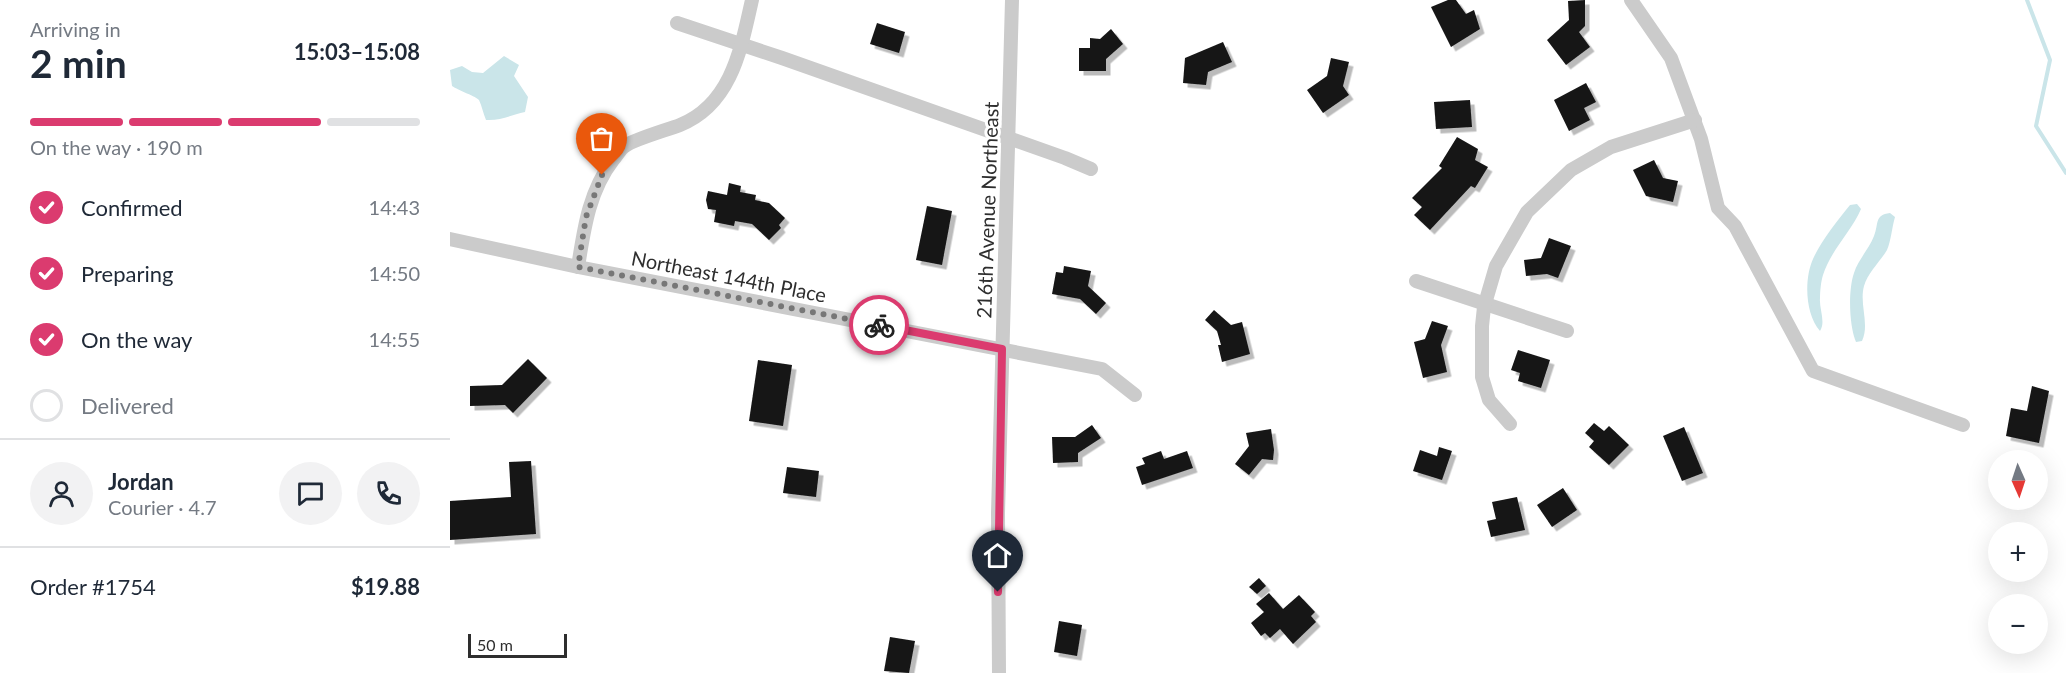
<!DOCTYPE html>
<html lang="en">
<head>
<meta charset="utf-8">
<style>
	body { margin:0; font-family:Lato,sans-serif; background:#f2f2f3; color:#1f2937; height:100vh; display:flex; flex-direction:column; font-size:22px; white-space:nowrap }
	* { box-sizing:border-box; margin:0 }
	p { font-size:20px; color:#747a83 }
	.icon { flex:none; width:33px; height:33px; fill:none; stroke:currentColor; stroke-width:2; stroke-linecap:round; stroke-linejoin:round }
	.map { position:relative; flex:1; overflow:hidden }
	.side { display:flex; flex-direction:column; background:#fff; width:450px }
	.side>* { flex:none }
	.needle { width:39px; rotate:177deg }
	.fabs { position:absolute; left:1538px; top:450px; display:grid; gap:12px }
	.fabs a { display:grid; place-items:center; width:60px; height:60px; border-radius:50%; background:#fff; box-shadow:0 6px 24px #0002; font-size:30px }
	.scale { position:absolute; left:18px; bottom:15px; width:99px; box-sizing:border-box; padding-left:6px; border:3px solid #2e2e2e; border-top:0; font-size:16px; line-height:21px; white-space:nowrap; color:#2e2e2e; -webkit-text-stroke:4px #fff; paint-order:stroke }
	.pin { position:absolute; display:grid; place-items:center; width:51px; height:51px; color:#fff; margin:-62px -26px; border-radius:50% 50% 50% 0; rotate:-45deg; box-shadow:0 0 6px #0007 }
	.pin .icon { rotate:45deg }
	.courier { position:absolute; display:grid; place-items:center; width:60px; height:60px; margin:-30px; border:4px solid #db3b6f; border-radius:50%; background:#fff; color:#222; box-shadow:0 2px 8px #0007 }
	.summary em { font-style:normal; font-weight:700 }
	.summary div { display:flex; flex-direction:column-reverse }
	.summary { display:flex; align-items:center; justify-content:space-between; height:102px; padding:0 30px }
	h1 { font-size:39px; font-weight:700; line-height:45px }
	.bar { display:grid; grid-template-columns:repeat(4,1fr); gap:9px 6px; align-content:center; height:72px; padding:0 30px }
	.bar i { height:8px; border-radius:4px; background:#e0e1e3 }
	.bar .selected { background:#db3b6f }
	.bar p { grid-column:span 4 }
	.line { display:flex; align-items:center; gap:15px; padding:0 30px; border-top:2px solid #e0e1e3 }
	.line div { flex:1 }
	.round { display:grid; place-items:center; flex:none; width:63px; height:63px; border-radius:32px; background:#f2f2f3 }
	ol { padding:0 30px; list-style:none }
	li { display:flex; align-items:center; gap:18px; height:66px }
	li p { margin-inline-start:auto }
	li .icon { padding:6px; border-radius:50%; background:#db3b6f; color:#fff; stroke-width:4 }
	li:last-child { color:#747a83 }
	li i { width:33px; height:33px; border:3px solid #e0e1e3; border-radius:50% }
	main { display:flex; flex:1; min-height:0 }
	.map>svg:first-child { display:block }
	.water { fill:#cae5e9 }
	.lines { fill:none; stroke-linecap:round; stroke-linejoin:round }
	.stream { stroke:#cae5e9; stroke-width:4 }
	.building { fill:#151515; filter:url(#shadow) }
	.minor { stroke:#cbcbcb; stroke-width:14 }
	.done { stroke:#777; stroke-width:6; stroke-dasharray:0 10.8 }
	.route { stroke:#db3b6f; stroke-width:8 }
	.labels { text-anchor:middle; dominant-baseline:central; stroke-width:6; stroke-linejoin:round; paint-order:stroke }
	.street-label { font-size:20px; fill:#2e2e2e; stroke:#fff }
</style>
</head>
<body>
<main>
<section class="side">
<div class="summary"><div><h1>2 min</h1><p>Arriving in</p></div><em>15:03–15:08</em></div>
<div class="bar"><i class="selected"></i><i class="selected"></i><i class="selected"></i><i></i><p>On the way · 190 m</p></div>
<ol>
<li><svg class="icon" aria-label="check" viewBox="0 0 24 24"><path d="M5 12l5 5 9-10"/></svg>Confirmed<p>14:43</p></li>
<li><svg class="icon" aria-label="check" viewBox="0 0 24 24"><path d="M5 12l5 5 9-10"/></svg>Preparing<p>14:50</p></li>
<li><svg class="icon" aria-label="check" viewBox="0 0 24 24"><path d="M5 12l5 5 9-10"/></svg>On the way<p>14:55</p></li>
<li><i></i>Delivered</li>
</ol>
<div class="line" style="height:108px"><a class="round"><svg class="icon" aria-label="person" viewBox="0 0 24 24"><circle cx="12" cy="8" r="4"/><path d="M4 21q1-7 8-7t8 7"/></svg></a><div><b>Jordan</b><p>Courier · 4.7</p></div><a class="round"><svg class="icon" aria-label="chat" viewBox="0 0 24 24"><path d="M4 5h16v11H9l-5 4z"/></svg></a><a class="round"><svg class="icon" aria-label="phone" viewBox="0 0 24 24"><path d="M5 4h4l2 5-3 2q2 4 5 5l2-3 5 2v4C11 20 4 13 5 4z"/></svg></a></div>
<div class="line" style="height:78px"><div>Order #1754</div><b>$19.88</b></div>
</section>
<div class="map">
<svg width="1616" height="673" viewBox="0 0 1616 673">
	<defs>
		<filter id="shadow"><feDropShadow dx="4.5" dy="4.5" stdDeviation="0" flood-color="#0004"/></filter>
	</defs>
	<rect width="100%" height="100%" fill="#fff"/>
	<!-- water -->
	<g class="water">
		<path d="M54,56L69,65L64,76L78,97L75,112C61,115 50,121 36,120C33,113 32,106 29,100C27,97 8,90 2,86L0,70L12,66L22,72L33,73Z"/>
		<path d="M1407,204L1411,209C1401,232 1381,250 1373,275C1371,281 1370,291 1370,298C1369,309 1376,322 1370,331C1355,314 1354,279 1363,259C1371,241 1388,220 1400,205Z"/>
		<path d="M1440,213L1445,217C1442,227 1441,241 1437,250C1430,262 1418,272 1414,286C1409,304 1420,324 1412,341L1406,342C1399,326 1398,290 1404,273C1408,260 1419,249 1424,236C1429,224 1424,215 1440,213Z"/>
	</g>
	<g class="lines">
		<!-- stream -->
		<polyline class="stream" points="1577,0 1600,60 1586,126 1616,173"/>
	</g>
	<!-- building -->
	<g class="building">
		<polygon points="998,0 1006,0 1016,14 1024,10 1030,29 1001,47 981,7"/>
		<polygon points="1135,0 1135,26 1129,32 1140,47 1116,65 1097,40 1119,20 1118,1"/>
		<polygon points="427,23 455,32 449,53 420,44"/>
		<polygon points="661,29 673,44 656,59 656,71 629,71 629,48 640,48 640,38 650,39"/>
		<polygon points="773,42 782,62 758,72 756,85 733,83 735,58"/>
		<polygon points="881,58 899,62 893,86 899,95 873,113 857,90 877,76"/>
		<polygon points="1136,83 1146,102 1134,108 1140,120 1119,131 1104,100"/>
		<polygon points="1020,100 1022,127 986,129 984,102"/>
		<polygon points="1007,137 1028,149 1025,160 1038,167 1025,188 1021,186 980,230 964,215 972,207 962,198 992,168 989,166"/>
		<polygon points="1204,160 1213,178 1228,181 1223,202 1196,196 1183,170"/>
		<polygon points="279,183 291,186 290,192 306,195 305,200 319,203 335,218 329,225 331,228 319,240 302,224 285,221 284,226 264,222 266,210 258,209 256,200 258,191 277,195"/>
		<polygon points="477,206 502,211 492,265 466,260"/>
		<polygon points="1099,238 1121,246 1108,278 1097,274 1076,276 1074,260 1091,258"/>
		<polygon points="614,266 641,271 638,286 656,303 646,314 630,299 602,294 606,272 613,273"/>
		<polygon points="764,310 781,325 792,322 800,354 772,362 768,345 771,345 767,331 755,320"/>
		<polygon points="982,321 998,326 991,345 997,372 973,378 964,342 975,339"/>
		<polygon points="1068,350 1100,360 1091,388 1068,381 1070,373 1061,370"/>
		<polygon points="78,359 97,378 63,413 55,405 20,406 20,386 52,385"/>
		<polygon points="308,360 342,365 333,426 299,421"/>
		<polygon points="1582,386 1599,391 1589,443 1556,436 1561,408 1577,411"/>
		<polygon points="1144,423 1154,431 1159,426 1179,445 1159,465 1139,447 1144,441 1135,433"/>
		<polygon points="642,425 651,438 628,453 628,462 603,463 602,437 625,437"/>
		<polygon points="1234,427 1253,473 1232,481 1213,436"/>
		<polygon points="821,429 824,450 823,460 812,459 799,475 785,464 799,446 796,433"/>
		<polygon points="989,447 1002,451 992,480 963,471 970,450 987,456"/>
		<polygon points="711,451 714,459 737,451 743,468 692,485 686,467 695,464 692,458"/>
		<polygon points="81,461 86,534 0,540 0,501 61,497 59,462"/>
		<polygon points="337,467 369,471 366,497 333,493"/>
		<polygon points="1113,488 1127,510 1102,527 1087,505"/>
		<polygon points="1067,497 1075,530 1041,537 1037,521 1046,519 1042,502"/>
		<polygon points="809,578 816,586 807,594 799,587"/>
		<polygon points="819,593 833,609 849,595 865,612 861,616 866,622 843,644 830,629 820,638 815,633 811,636 801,623 814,612 806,604"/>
		<polygon points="609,621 632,625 627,656 604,652"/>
		<polygon points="440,637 465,641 459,673 434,671"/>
	</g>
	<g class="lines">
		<!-- minor -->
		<g class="minor">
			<polyline points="1181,0 1221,58 1251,139 1268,208 1285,226 1363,371 1513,425"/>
			<polyline points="227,23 332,58 615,158 641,169"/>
			<polyline points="0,239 128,267 652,369 685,395"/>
			<path d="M128,267C134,229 139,191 163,160C167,156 170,149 175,146C185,139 217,130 230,125C282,104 291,48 302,0"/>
			<polyline points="966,281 1117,331"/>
			<polyline points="1060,424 1039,400 1032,377 1032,326 1034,307 1046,266 1077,212 1121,170 1161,147 1245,120"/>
			<polyline points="549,673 548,513 562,0"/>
		</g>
	</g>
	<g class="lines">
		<!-- done -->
		<polyline class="done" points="152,175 136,217 128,267 429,325"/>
		<!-- route -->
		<polyline class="route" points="429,325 552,349 548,592"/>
	</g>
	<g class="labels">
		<!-- street labels -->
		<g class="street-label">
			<text transform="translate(537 210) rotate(-88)">216th Avenue Northeast</text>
			<text transform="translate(279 276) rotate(11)">Northeast 144th Place</text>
		</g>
	</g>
</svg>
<div class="fabs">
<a><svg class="needle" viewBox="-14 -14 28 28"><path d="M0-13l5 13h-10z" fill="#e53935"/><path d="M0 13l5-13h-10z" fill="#747a83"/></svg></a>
<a>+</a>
<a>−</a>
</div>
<div class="scale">50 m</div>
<div class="pin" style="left:152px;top:175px;background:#ea580c"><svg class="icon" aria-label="bag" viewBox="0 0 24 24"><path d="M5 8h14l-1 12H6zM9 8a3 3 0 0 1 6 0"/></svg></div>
<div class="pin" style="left:548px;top:592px;background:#1f2937"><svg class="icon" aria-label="home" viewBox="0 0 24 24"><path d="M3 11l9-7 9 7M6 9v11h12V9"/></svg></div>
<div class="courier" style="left:429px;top:325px"><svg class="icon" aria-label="bike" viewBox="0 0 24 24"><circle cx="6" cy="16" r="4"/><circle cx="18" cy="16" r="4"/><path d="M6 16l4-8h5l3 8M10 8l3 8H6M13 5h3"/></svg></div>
</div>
</main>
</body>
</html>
